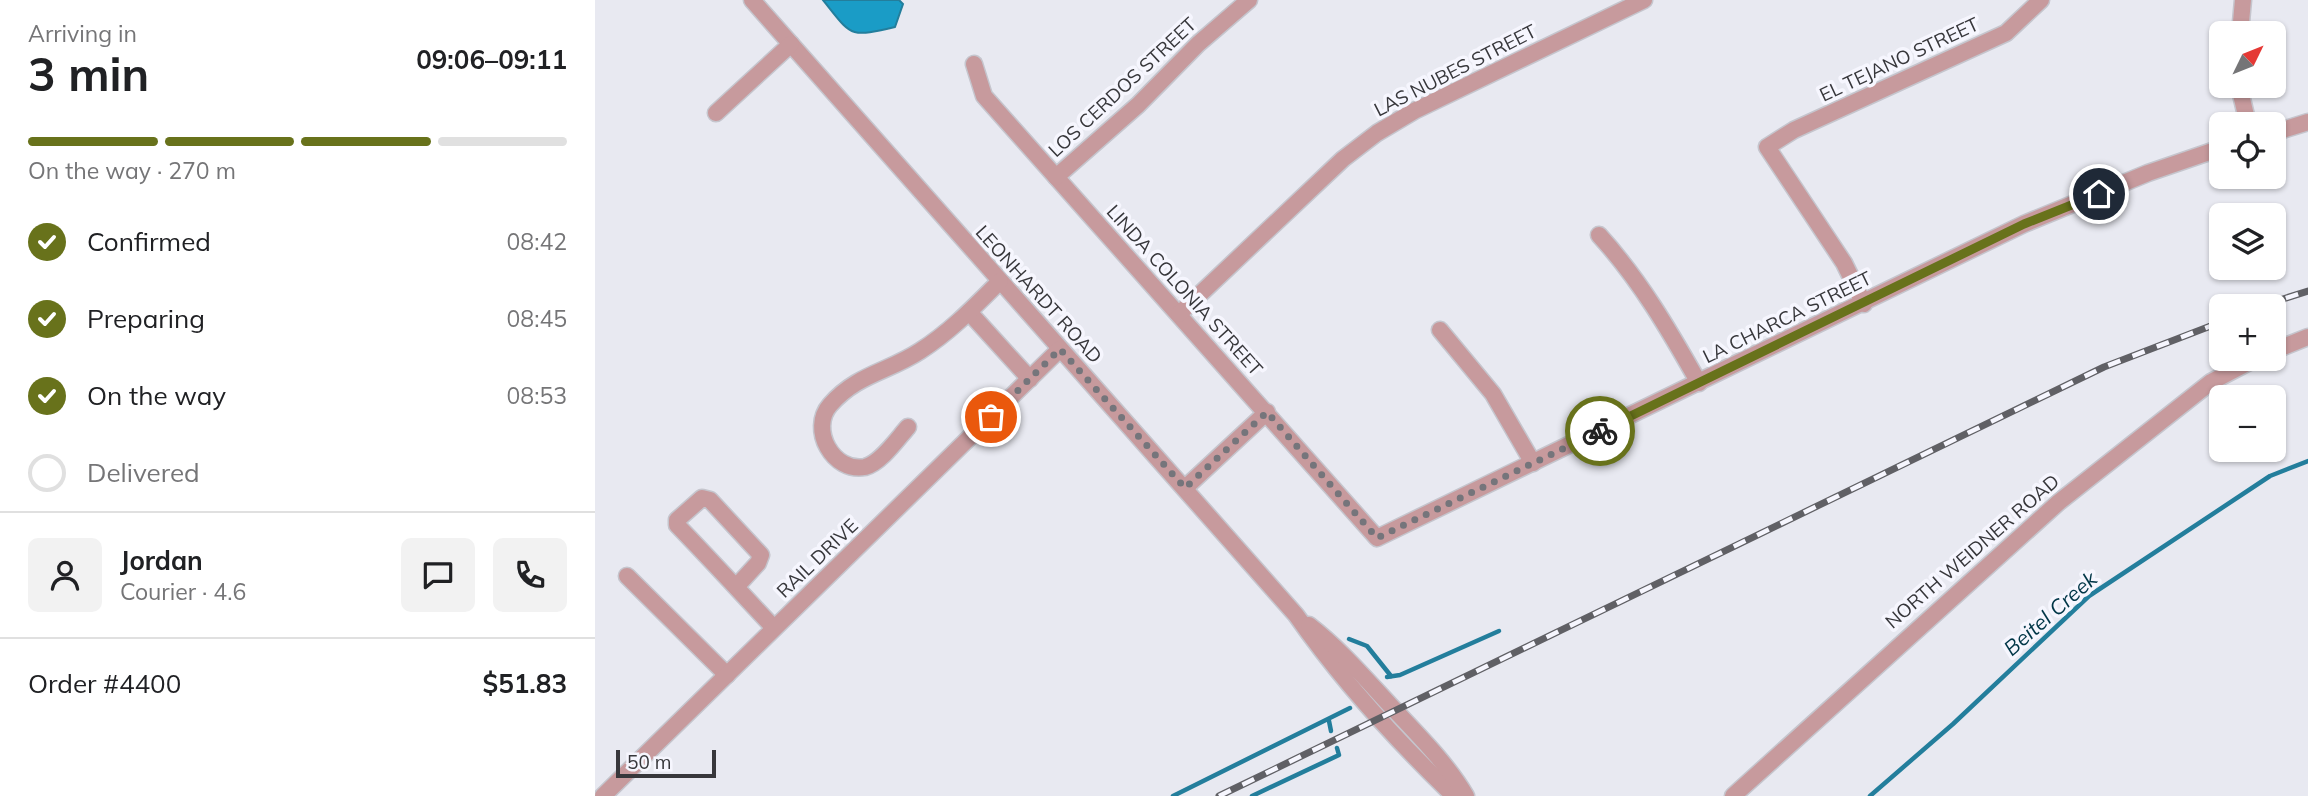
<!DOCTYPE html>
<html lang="en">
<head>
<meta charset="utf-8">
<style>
	body { margin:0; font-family:Mulish,sans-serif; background:#f2f2f2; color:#202124; height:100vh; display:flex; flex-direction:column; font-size:26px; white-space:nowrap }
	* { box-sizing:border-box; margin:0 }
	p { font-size:23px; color:#757577 }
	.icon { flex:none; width:38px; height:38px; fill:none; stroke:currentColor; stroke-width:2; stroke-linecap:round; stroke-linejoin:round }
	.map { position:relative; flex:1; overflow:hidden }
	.panel { display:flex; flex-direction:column; background:#fff; width:595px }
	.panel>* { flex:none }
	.needle { width:46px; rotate:47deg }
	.buttons { position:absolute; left:1614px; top:21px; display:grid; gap:14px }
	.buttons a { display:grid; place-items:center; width:77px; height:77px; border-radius:10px; background:#fff; box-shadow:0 2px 5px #0004; font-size:35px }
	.scale { position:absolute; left:21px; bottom:18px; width:100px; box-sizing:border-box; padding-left:7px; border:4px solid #37373b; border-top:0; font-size:19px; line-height:24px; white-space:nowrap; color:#37373b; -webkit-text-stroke:5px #f6f6fe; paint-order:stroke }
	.pin { position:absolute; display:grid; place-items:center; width:60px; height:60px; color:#fff; margin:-30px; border:4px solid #fff; border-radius:50%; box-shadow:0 2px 7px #0007 }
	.courier { position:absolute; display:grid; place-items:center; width:70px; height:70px; margin:-35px; border:5px solid #68721b; border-radius:50%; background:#fff; color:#222; box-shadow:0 2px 9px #0007 }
	.summary em { font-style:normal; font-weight:700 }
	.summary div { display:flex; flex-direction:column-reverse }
	.summary { display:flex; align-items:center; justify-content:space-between; height:119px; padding:0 28px }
	h1 { font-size:46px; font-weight:700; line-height:52px }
	.bar { display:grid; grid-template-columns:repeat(4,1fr); gap:10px 7px; align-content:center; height:84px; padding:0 28px }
	.bar i { height:9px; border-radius:5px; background:#e0e0e0 }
	.bar .selected { background:#68721b }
	.bar p { grid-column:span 4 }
	.line { display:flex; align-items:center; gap:18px; padding:0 28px; border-top:2px solid #e0e0e0 }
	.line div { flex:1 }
	.round { display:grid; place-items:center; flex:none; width:74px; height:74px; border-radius:10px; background:#f2f2f2 }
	ol { padding:0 28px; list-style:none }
	li { display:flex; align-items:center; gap:21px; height:77px }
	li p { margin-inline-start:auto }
	li .icon { padding:7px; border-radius:50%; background:#68721b; color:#fff; stroke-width:4 }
	li:last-child { color:#757577 }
	li i { width:38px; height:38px; border:4px solid #e0e0e0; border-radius:50% }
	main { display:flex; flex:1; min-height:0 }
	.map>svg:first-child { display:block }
	.water { fill:#1a9cc6; stroke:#237e9c; stroke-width:2 }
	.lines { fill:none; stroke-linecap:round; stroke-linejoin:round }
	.stream { stroke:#237e9c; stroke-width:4.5 }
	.minor-casing { stroke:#c5c5cd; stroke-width:19 }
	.minor { stroke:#c79a9d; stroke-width:16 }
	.rail-casing { stroke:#606065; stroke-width:7 }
	.rail { stroke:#f6f6fe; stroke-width:4.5; stroke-dasharray:13; stroke-linecap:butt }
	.done { stroke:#75757b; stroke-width:7; stroke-dasharray:0 12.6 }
	.route { stroke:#68721b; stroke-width:9 }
	.labels { text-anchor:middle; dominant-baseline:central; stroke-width:7; stroke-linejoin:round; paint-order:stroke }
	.street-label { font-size:19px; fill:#37373b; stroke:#f6f6fe }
	.water-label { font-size:21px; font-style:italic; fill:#003647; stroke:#f6f6fe }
</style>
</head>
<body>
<main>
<section class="panel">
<div class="summary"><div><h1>3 min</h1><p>Arriving in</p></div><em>09:06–09:11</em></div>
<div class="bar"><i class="selected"></i><i class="selected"></i><i class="selected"></i><i></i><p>On the way · 270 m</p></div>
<ol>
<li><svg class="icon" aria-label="check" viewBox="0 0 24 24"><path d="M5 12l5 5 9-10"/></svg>Confirmed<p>08:42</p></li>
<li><svg class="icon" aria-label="check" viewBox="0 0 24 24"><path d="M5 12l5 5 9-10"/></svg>Preparing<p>08:45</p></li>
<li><svg class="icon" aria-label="check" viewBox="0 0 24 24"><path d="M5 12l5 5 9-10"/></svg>On the way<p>08:53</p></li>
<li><i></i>Delivered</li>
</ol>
<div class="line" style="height:126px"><a class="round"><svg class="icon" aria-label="person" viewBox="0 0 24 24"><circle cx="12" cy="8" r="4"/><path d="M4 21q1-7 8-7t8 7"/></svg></a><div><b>Jordan</b><p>Courier · 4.6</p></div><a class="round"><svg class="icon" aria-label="chat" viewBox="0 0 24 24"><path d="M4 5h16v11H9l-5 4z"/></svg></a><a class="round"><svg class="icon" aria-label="phone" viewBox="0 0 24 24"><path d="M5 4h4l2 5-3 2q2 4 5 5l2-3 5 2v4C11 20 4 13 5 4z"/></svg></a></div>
<div class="line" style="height:91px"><div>Order #4400</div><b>$51.83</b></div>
</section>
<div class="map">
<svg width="1713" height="796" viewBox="0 0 1713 796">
	<rect width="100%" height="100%" fill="#e8e9f1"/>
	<!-- water -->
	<path class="water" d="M228,0H304L308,4L300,27C253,38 257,36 228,0Z"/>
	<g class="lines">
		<!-- stream -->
		<g class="stream">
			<polyline points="754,639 772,646 796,676"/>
			<polyline points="792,677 805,675 904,631"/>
			<polyline points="734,721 736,731"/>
			<polyline points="578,796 755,708"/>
			<polyline points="657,796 744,755 742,748"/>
			<polyline points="1275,796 1358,724 1494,596 1675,476 1713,461"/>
		</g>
		<!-- minor casing -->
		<g class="minor-casing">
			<g id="minor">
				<path d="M157,0L701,615C745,678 804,743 859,796"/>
				<polyline points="1645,33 1648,0"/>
				<polyline points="379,64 389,96 782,538 1429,224 1553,173 1626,148"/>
				<polyline points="1644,86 1653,124"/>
				<polyline points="121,113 196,44"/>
				<polyline points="1678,133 1713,122"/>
				<polyline points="461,177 543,105 603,44 654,0"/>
				<path d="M1004,235C1045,280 1074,330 1104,383"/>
				<polyline points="1269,304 1249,263 1172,147 1199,130 1411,33 1446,0"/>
				<polyline points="374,312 435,379"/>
				<polyline points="584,314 748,159 782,133 819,111 1049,0"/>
				<polyline points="845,330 898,394 938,463"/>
				<polyline points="1678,351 1713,337"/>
				<path d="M313,427C303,438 286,463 270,467C238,473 214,429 235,405C262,374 293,372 325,351C355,332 380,306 405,281"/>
				<polyline points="590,488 672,412"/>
				<polyline points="32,576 132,675"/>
				<path d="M141,587L163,563L166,555L115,500L107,498L82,520V525C115,559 147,594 179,628"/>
				<path d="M714,625C744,648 769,677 795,705C822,734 851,762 871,796"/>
				<polyline points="8,796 465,349"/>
				<polyline points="1138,796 1464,502 1616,382 1660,359"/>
			</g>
		</g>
		<!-- minor -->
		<use href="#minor" class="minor"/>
		<!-- rail casing -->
		<g class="rail-casing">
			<g id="rail">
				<polyline points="1666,306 1713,291"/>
				<polyline points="624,796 1509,367 1626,322"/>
			</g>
		</g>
		<!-- rail -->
		<use href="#rail" class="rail"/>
	</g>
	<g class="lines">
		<!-- done -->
		<polyline class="done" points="396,417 465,349 590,488 672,412 782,538 1005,431"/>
		<!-- route -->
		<polyline class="route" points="1005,431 1429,224 1504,194"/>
	</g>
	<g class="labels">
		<!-- street labels -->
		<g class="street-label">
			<text transform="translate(1304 59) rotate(-25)">EL TEJANO STREET</text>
			<text transform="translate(860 70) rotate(-27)">LAS NUBES STREET</text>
			<text transform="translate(527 87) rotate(-43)">LOS CERDOS STREET</text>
			<text transform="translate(590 290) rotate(48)">LINDA COLONIA STREET</text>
			<text transform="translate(444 294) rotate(48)">LEONHARDT ROAD</text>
			<text transform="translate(1192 317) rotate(-26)">LA CHARCA STREET</text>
			<text transform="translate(1377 551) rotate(-41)">NORTH WEIDNER ROAD</text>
			<text transform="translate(222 558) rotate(-44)">RAIL DRIVE</text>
		</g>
		<!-- water labels -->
		<g class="water-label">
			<text transform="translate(1455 613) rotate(-41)">Beitel Creek</text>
		</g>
	</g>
</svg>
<div class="buttons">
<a><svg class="needle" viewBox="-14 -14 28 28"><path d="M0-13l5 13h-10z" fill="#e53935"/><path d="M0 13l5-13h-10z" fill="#757577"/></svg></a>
<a><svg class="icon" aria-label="locate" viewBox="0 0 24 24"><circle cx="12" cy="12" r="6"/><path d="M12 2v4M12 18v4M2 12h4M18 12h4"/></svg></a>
<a><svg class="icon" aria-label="layers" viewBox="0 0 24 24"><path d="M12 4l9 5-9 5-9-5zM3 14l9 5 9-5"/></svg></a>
<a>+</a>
<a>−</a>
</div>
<div class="scale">50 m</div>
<div class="pin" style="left:396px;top:417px;background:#ea580c"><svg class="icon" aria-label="bag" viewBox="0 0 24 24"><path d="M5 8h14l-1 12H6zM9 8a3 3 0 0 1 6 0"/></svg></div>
<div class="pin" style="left:1504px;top:194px;background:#1f2937"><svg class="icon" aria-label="home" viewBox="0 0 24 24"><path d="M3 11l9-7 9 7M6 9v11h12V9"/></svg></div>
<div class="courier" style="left:1005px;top:431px"><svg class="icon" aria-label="bike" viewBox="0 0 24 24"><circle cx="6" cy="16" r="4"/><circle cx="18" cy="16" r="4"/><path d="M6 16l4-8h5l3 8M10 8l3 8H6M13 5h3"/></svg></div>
</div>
</main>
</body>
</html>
